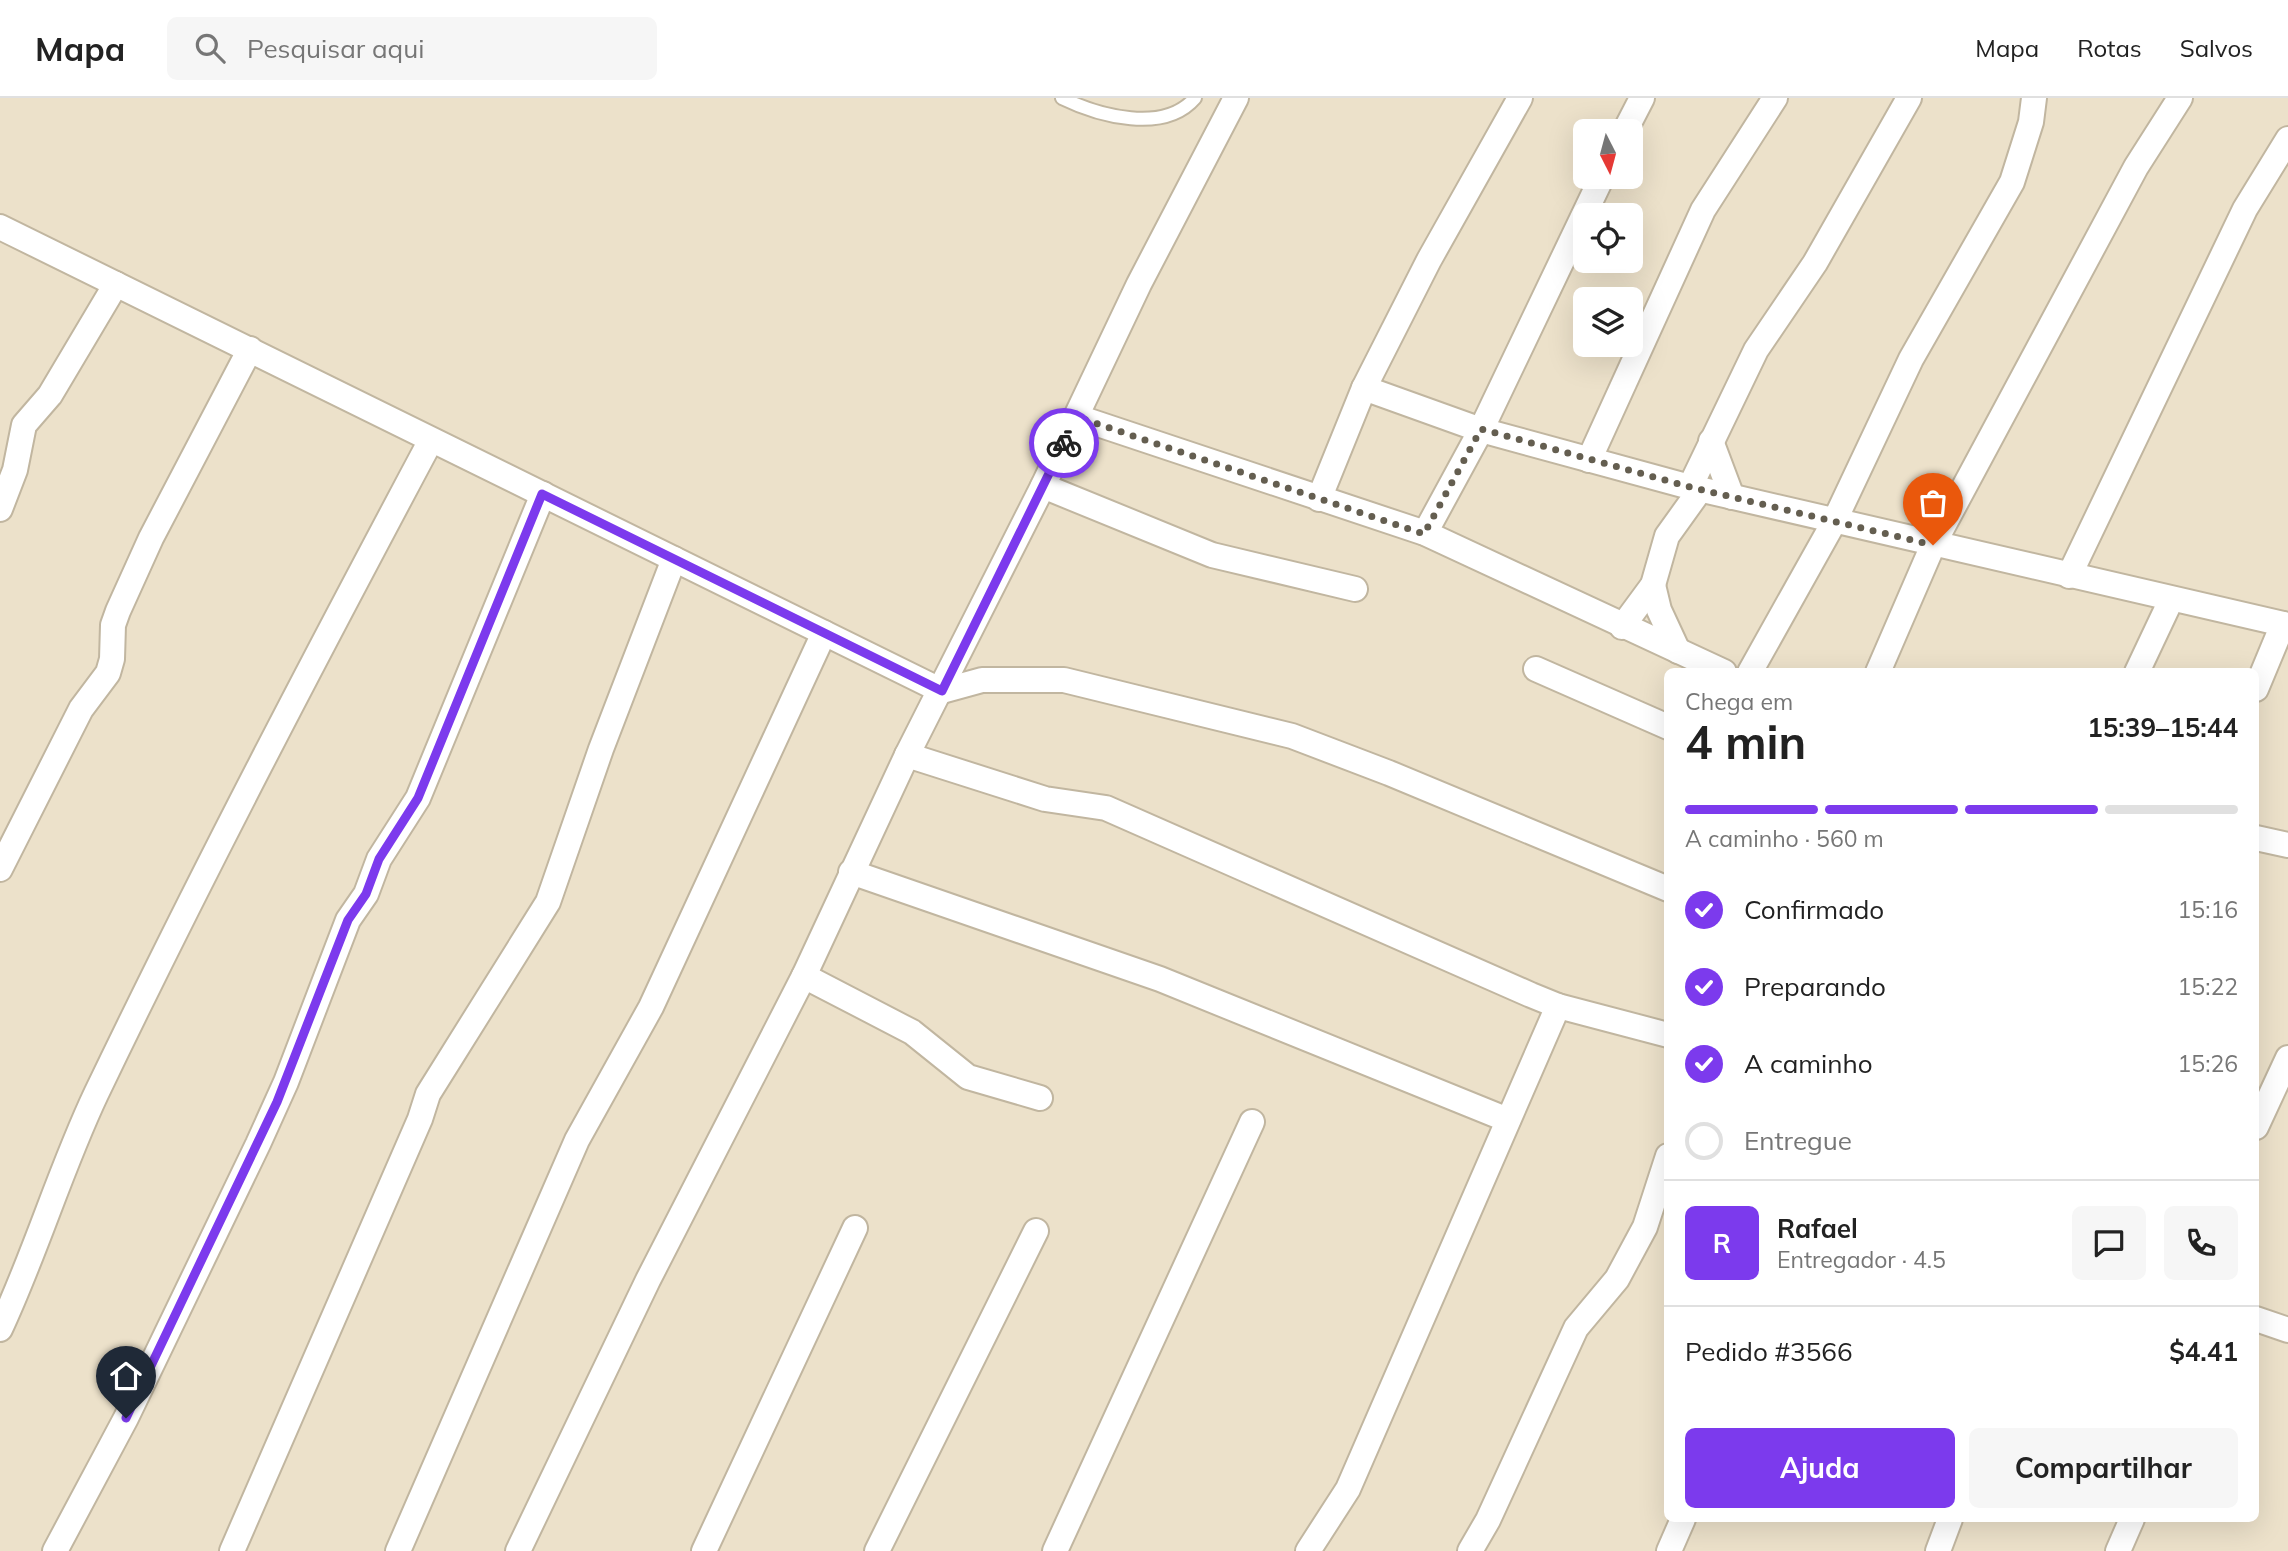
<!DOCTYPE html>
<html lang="pt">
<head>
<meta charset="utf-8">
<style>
	body { margin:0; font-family:Mulish,sans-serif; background:#f6f6f6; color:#222; height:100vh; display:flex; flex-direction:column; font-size:26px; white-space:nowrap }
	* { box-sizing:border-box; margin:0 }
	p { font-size:23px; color:#767676 }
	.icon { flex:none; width:38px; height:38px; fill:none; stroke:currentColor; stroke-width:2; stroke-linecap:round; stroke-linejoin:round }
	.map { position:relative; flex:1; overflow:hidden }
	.panel { position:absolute; left:1664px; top:570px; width:595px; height:854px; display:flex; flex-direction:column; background:#fff; border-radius:10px; box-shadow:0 7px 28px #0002 }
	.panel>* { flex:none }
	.needle { width:46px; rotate:174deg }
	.controls { position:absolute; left:1573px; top:21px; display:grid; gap:14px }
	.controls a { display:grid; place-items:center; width:70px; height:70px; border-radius:10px; background:#fff; box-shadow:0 7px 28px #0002; font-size:35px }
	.pin { position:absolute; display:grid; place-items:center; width:60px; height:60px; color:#fff; margin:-72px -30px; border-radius:50% 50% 50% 0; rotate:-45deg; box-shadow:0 0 7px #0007 }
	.pin .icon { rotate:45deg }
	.courier { position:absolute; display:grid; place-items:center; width:70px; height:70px; margin:-35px; border:5px solid #7c3aed; border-radius:50%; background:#fff; color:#222; box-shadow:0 2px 9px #0007 }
	.head em { font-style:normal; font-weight:700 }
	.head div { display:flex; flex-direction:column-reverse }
	.head { display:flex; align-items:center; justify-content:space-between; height:119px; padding:0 21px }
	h1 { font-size:46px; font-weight:700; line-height:52px }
	.bar { display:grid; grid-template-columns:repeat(4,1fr); gap:10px 7px; align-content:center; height:84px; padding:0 21px }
	.bar i { height:9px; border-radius:5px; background:#e0e0e0 }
	.bar .active { background:#7c3aed }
	.bar p { grid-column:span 4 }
	.line { display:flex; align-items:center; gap:18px; padding:0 21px; border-top:2px solid #e0e0e0 }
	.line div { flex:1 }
	.round { display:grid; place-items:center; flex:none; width:74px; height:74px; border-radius:10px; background:#f6f6f6 }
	ol { padding:0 21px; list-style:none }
	li { display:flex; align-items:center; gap:21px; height:77px }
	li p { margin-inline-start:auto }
	li .icon { padding:7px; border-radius:50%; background:#7c3aed; color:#fff; stroke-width:4 }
	li:last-child { color:#767676 }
	li i { width:38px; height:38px; border:4px solid #e0e0e0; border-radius:50% }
	.primary-button { display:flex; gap:14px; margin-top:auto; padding:14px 21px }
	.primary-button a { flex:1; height:80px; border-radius:10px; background:#7c3aed; color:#fff; font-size:28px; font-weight:700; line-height:80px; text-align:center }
	.primary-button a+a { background:#f6f6f6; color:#222 }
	header { display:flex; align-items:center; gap:42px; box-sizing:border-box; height:98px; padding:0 35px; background:#fff; border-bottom:2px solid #e0e0e0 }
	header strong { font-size:33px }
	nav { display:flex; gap:38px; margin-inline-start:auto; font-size:24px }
	.search { width:490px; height:63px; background:#f6f6f6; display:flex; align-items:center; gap:18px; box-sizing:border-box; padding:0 24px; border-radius:10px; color:#767676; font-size:26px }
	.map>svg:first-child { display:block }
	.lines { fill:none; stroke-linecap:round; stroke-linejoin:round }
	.lane-casing { stroke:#c1b6a0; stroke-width:16 }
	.street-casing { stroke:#c1b6a0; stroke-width:28 }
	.lane { stroke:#fff; stroke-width:12 }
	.street { stroke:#fff; stroke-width:24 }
	.done { stroke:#645e50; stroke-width:7; stroke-dasharray:0 12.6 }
	.route { stroke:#7c3aed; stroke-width:9 }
</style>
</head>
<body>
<header>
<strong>Mapa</strong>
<div class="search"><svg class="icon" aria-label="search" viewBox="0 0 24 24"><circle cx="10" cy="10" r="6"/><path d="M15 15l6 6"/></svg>Pesquisar aqui</div>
<nav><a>Mapa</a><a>Rotas</a><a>Salvos</a></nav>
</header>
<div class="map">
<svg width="2288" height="1453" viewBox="0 0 2288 1453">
	<rect width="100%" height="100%" fill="#ece1ca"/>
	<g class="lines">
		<!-- lane casing -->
		<g class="lane-casing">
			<path id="lane" d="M1062,0C1099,18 1164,36 1195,0"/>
		</g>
		<!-- street casing -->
		<g class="street-casing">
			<g id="street">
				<polyline points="1625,33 1642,0"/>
				<polyline points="0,129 942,593 982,582 1064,582 1292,638 1389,675 1668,791"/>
				<polyline points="1364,290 1481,332 1690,389 2288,527"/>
				<polyline points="1077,319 1425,435 1724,574"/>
				<polyline points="1711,343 1732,399"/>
				<polyline points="1589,362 1703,112 1775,0"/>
				<polyline points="1043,388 1212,457 1355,491"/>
				<polyline points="1690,389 1756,252 1815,165 1909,0"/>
				<polyline points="1319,401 1364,290 1429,162 1520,0"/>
				<polyline points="0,411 15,372 24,327 50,297 116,186"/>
				<polyline points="1425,435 1481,332 1602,79"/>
				<polyline points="2069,478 2245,111 2288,41"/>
				<polyline points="1653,487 1659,512 1678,553"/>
				<polyline points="1622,529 1653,487 1667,438 1700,392"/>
				<polyline points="1536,571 1668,629"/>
				<polyline points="1750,574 1834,424 1911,261 2012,84 2031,24 2034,0"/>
				<polyline points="1878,574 1933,447 2136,69 2180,0"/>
				<polyline points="2137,574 2171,502"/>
				<polyline points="2256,591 2283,526"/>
				<polyline points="907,657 1045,701 1106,710 1531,897 1558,908 1668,937"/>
				<polyline points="2256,740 2288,747"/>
				<polyline points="0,771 81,611 108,575 112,561 113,527 118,513 151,440 250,251"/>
				<polyline points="851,774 1160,881 1508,1022"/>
				<polyline points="804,878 912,934 968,979 1040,1000"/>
				<polyline points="2256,1029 2288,960"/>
				<polyline points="2256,1221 2288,1232"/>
				<path d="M0,1231C36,1154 60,1072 96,996C202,775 316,558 431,342"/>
				<polyline points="55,1453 126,1320 258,1046 286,984 348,822 366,796 379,761 418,700 543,396"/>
				<polyline points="232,1453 420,1021 428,996 548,804 601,651 674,461"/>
				<polyline points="398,1453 577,1042 651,909 824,535"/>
				<polyline points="518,1453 648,1182 804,878 907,657 1043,388 1139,186 1236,0"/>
				<polyline points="704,1453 855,1130"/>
				<polyline points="877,1453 1036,1133"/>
				<polyline points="1055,1453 1252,1024"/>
				<polyline points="1308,1453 1348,1391 1558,908"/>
				<polyline points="1470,1453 1488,1422 1576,1230 1617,1181 1645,1129 1668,1058"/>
				<polyline points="1669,1453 1683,1421"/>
				<polyline points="1938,1453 1950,1421"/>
				<polyline points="2118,1453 2132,1421"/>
			</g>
		</g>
		<!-- lane -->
		<use href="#lane" class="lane"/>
		<!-- street -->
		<use href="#street" class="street"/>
	</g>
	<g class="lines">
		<!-- done -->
		<polyline class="done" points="1064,345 1077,319 1424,436 1481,331 1690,389 1933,447"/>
		<!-- route -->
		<polyline class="route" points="126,1320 277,1004 348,822 366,796 379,761 418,700 542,396 942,593 1064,345"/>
	</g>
</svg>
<div class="controls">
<a><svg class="needle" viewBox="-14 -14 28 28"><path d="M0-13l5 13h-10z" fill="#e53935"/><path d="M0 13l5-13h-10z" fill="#767676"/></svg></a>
<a><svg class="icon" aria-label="locate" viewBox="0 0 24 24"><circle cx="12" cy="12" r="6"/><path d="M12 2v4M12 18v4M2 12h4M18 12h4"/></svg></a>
<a><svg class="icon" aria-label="layers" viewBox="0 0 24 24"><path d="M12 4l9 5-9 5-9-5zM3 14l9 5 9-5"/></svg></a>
</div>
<div class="pin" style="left:1933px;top:447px;background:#ea580c"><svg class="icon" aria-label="bag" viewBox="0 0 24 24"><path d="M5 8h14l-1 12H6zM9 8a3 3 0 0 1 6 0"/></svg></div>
<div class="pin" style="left:126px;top:1320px;background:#1f2937"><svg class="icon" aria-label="home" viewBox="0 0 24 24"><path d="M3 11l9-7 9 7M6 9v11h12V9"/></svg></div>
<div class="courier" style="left:1064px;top:345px"><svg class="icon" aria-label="bike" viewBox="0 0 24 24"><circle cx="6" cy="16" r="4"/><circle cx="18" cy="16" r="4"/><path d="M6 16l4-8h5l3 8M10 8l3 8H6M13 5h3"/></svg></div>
<section class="panel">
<div class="head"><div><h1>4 min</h1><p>Chega em</p></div><em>15:39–15:44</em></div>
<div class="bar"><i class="active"></i><i class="active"></i><i class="active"></i><i></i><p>A caminho · 560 m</p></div>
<ol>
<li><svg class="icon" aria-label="check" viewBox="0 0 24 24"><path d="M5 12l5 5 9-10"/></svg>Confirmado<p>15:16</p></li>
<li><svg class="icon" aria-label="check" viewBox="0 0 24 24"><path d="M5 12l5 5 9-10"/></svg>Preparando<p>15:22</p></li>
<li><svg class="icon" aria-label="check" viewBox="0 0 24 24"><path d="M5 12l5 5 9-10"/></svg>A caminho<p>15:26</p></li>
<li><i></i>Entregue</li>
</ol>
<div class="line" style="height:126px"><b class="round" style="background:#7c3aed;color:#fff">R</b><div><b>Rafael</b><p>Entregador · 4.5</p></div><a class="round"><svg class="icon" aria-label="chat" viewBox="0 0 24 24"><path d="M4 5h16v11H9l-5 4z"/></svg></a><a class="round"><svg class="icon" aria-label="phone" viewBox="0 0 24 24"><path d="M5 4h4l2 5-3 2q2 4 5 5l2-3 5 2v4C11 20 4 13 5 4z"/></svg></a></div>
<div class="line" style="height:91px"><div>Pedido #3566</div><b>$4.41</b></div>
<div class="primary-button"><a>Ajuda</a><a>Compartilhar</a></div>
</section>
</div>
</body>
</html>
